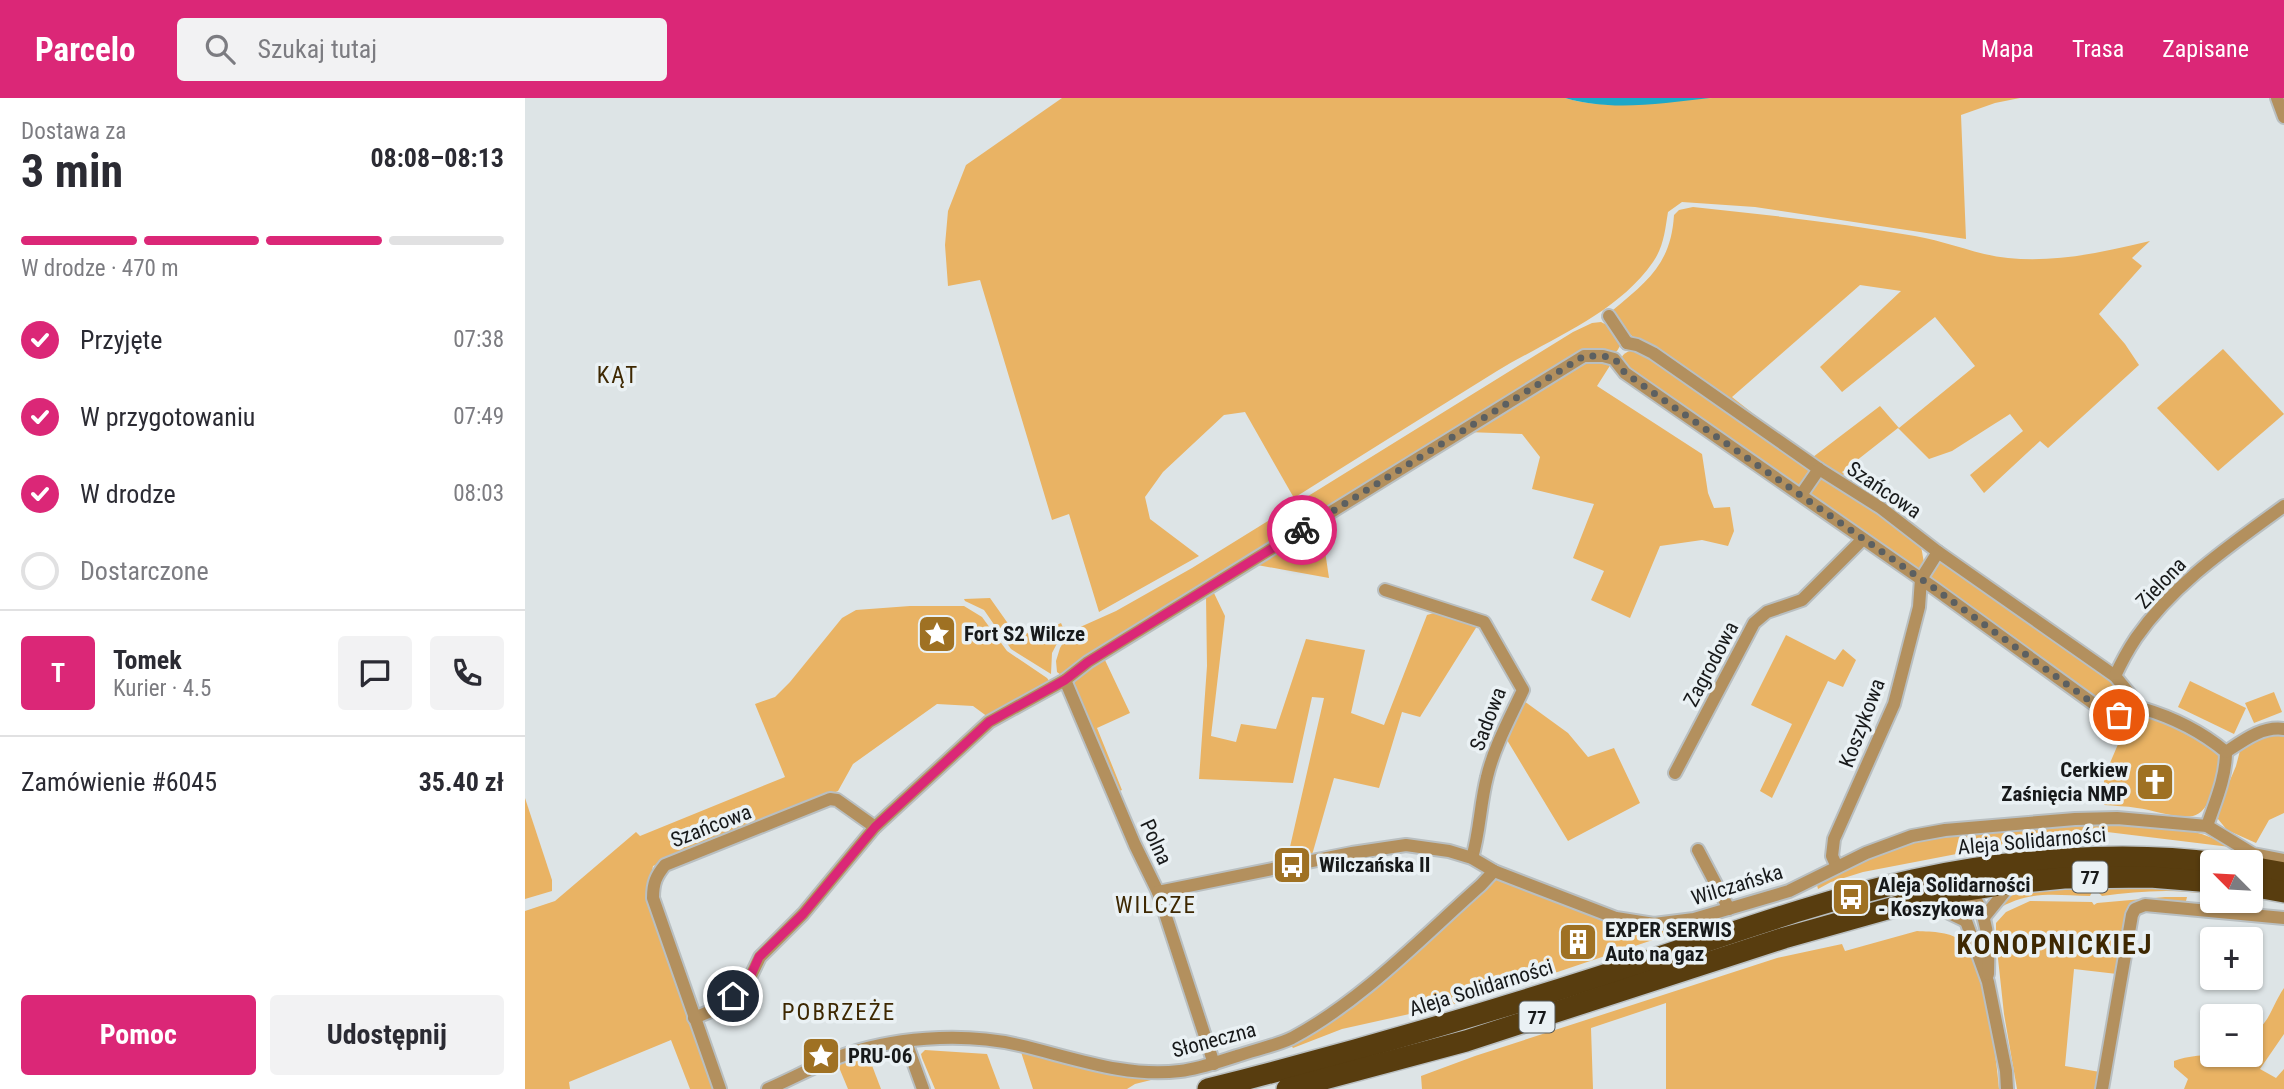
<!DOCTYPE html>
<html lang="pl">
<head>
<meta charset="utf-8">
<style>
	body { margin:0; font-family:"Roboto Condensed",sans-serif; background:#f2f2f3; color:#2b2b33; height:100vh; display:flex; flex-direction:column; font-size:26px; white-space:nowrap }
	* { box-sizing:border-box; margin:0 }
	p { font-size:23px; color:#7c7c81 }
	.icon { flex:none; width:38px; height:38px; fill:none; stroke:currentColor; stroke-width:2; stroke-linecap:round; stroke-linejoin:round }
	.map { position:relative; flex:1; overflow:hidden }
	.side { display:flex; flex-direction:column; background:#fff; width:525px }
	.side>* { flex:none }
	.needle { width:46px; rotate:294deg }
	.controls { position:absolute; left:1675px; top:752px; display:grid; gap:14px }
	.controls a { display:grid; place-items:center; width:63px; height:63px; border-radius:7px; background:#fff; box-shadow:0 2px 5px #0004; font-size:35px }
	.pin { position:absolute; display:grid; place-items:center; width:60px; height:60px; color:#fff; margin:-30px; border:4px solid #fff; border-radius:50%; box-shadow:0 2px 7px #0007 }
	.courier { position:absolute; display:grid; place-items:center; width:70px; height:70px; margin:-35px; border:5px solid #db2777; border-radius:50%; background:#fff; color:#222; box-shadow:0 2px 9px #0007 }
	.head em { font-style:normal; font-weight:700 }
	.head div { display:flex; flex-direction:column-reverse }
	.head { display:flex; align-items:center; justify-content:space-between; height:119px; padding:0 21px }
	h1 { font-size:46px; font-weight:700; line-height:52px }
	.bar { display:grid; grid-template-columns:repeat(4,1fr); gap:10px 7px; align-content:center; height:84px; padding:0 21px }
	.bar i { height:9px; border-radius:5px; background:#e1e1e2 }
	.bar .selected { background:#db2777 }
	.bar p { grid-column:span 4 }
	.line { display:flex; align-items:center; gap:18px; padding:0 21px; border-top:2px solid #e1e1e2 }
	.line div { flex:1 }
	.round { display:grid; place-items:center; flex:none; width:74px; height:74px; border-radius:7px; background:#f2f2f3 }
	ol { padding:0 21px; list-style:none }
	li { display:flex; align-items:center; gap:21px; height:77px }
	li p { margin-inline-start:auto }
	li .icon { padding:7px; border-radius:50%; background:#db2777; color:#fff; stroke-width:4 }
	li:last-child { color:#7c7c81 }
	li i { width:38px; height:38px; border:4px solid #e1e1e2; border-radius:50% }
	.action { display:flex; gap:14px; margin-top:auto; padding:14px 21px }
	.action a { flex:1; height:80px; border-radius:7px; background:#db2777; color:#fff; font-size:28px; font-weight:700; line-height:80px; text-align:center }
	.action a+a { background:#f2f2f3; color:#2b2b33 }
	header { display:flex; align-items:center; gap:42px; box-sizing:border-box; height:98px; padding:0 35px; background:#db2777; color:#fff }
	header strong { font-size:33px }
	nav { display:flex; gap:38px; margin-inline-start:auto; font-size:24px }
	.search { width:490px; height:63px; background:#f2f2f3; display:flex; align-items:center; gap:18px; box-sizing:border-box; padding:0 24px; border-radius:7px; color:#7c7c81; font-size:26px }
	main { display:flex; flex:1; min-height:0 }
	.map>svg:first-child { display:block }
	.green { fill:#e9b364; fill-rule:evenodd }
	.water { fill:#1ea7c7 }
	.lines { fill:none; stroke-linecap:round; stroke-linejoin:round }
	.street-casing { stroke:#b9bfc1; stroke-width:16 }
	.highway-casing { stroke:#b9bfc1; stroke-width:24 }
	.street { stroke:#b3905e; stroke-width:12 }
	.highway { stroke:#583d0f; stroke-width:21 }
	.done { stroke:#5c6061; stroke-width:7; stroke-dasharray:0 12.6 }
	.route { stroke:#db2777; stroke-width:9 }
	.labels { text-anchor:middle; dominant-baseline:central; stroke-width:7; stroke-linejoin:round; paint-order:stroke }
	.shield { fill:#eaf1f4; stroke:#565a5b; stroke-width:2 }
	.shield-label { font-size:19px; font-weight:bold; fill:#17191a }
	.street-label { font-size:21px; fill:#17191a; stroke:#eaf1f4 }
	.poi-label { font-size:21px; font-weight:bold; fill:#17191a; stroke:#eaf1f4; text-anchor:start }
	.neighbourhood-label { font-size:23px; letter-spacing:2px; fill:#3e2802; stroke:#eaf1f4 }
	.district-label { font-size:28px; font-weight:bold; letter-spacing:2px; fill:#3e2802; stroke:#eaf1f4 }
</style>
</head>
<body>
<header>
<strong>Parcelo</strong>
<div class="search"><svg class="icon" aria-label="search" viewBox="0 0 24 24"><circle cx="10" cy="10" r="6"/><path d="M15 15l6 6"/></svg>Szukaj tutaj</div>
<nav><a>Mapa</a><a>Trasa</a><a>Zapisane</a></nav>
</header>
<main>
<section class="side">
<div class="head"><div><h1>3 min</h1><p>Dostawa za</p></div><em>08:08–08:13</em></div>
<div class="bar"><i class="selected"></i><i class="selected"></i><i class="selected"></i><i></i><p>W drodze · 470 m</p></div>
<ol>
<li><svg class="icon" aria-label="check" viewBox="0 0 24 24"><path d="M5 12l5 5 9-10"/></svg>Przyjęte<p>07:38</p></li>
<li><svg class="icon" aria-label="check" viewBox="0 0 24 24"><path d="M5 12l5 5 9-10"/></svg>W przygotowaniu<p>07:49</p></li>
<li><svg class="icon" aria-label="check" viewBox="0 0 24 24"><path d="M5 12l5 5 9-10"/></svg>W drodze<p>08:03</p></li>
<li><i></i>Dostarczone</li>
</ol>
<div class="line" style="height:126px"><b class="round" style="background:#db2777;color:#fff">T</b><div><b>Tomek</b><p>Kurier · 4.5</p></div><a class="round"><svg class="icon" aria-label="chat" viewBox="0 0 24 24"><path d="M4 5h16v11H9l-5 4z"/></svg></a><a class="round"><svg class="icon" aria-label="phone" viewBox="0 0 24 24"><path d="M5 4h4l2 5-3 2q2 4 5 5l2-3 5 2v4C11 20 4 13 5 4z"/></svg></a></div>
<div class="line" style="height:91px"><div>Zamówienie #6045</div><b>35.40 zł</b></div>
<div class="action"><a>Pomoc</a><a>Udostępnij</a></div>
</section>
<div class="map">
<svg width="1759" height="991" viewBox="0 0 1759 991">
	<rect width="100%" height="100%" fill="#dde4e6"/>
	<!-- green -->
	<g class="green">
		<path d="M537,0H1040C1091,15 1138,0 1189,0C1291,0 1393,0 1495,0L1470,5L1436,17L1441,141L1230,109L1157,104L1143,114C1140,132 1139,148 1128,164C1092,216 1025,241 972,273C904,315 836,358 769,400L720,314L699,317L638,374L620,399L625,421L674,458L574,514L544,416L527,422L455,182L423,188L420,147L423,113L441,67Z"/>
		<path d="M1168,109C1243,117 1317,125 1390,138C1421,143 1452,157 1483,160C1531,165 1579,154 1625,143L1607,160L1617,168L1574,216L1600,246L1614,267L1523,350L1515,343L1459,395L1445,377L1498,333L1485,316L1427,353L1404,361L1373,330L1317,374L1319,376L1316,380L1094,229L1089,220L1088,212C1124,182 1146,165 1149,117L1154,112ZM1335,187L1376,193L1295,269L1317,294L1410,219L1450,268L1374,330L1355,308L1288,359L1250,333L1207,299Z"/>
		<path d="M1076,224C1087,229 1092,237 1095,248L1092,253L1086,256L1069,254L536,577L532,574L531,563L535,550L542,538L553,530L591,513L667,470L1048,234L1067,225Z"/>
		<polygon points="1698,251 1759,316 1693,373 1632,310"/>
		<path d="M1115,252L1286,372L1276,392L1113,281L1095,263C1098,253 1106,252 1115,252Z"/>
		<polygon points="1066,260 1086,266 1072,288 1177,356 1183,395 1189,410 1205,409 1209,433 1203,448 1177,442 1135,448 1105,520 1066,502 1079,473 1048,460 1069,406 1007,391 1015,359 997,336 942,334"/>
		<polygon points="1297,378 1346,407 1396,448 1399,465 1394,473 1285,398 1285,387"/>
		<polygon points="796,426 804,480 732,467"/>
		<polygon points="1415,464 1420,464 1579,575 1606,602 1603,613 1589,614 1481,533 1465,526 1402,479 1408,468"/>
		<polygon points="688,493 700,518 686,638 711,644 716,626 751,631 781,541 840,552 826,615 859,627 902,517 916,513 954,525 895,619 877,614 854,690 809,680 787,757 762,762 799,600 787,599 768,685 674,681 682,568 681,498"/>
		<polygon points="465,500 489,534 512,536 536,525 539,532 527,555 526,576 486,551 459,512 440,503 439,501"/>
		<polygon points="385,508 439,508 457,519 482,553 522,580 525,584 463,619 448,608 412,606 328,666 313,693 128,768 123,792 192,991 165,991 146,942 44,984 45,991 0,991 0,813 30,803 111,734 115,738 260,679 230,606 250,599 265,584 317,520 331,512"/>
		<polygon points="1261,537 1310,562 1318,551 1331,562 1318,589 1303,583 1247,700 1235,693 1267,626 1226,607"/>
		<polygon points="579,560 605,615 572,630 597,692 592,694 549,591 551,578"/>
		<polygon points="1665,583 1721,610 1709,636 1653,609"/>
		<polygon points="1749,594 1757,614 1729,625 1720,605"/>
		<polygon points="999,603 1043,635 1063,659 1089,650 1115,705 1043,743 982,642"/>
		<path d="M1619,617C1651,627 1675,633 1696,661C1696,676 1685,715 1668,718C1651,721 1629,712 1612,710C1601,708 1590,708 1579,707V679L1603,623Z"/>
		<polygon points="1759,636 1759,715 1744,722 1731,745 1702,732 1693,721 1695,706 1711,668 1716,649 1734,637"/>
		<polygon points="0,700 27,782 27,793 0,801"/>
		<path d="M1566,726C1612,726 1665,724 1705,749L1574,733L1499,743L1338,774L1306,784L1293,791L1292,787C1322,771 1351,754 1384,745C1439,730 1509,730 1566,726Z"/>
		<path d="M972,781H979L1089,827C1135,836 1160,828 1205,816L952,901L817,931L768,950L764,945L828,905Z"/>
		<path d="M1613,785L1687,793V797C1651,790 1613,793 1577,798L1569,790L1565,798C1528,797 1503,792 1471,812L1483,798L1500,792Z"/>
		<polygon points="1640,799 1662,799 1660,807 1617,804 1592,876 1549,871 1540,968 1575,974 1572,991 1492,991 1479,916 1471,842 1471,825 1481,814 1505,803 1567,804 1569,807 1572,805"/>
		<path d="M1392,833C1407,834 1427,833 1438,845C1458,866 1472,960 1474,991H1141V905L1066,930L1068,991H897L896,978L950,958L1252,860L1317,846L1320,853Z"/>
		<path d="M1759,890V936L1735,971L1751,980L1759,971V991H1659L1663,981L1649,969V963C1668,955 1703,957 1726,957V936C1745,926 1747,907 1759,890Z"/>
		<polygon points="400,952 462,956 475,991 410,991 397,960 396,956"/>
		<polygon points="496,954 598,977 630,981 610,986 602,991 508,991"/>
		<polygon points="343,957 356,991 323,991 313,967"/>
	</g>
	<!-- water -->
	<path class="water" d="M1040,0H1185C1136,5 1088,14 1040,0Z"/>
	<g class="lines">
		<!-- street casing -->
		<g class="street-casing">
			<g id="street">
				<polyline points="1752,0 1759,19"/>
				<polyline points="1084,218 1102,245"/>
				<polyline points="1102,245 1112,247 1128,255 1294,371 1356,410 1413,454 1590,578 1616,610"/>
				<polyline points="1276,397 1294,371"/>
				<path d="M860,492L959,524L998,592C985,620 969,649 962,679C955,706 955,733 947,760"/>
				<path d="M1590,578C1596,565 1603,552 1611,540C1649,485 1706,447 1759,408"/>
				<polyline points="540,582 610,747 633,794 689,966"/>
				<path d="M1616,610C1647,619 1676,633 1701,654C1701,680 1690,704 1682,728"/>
				<path d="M1701,654C1719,642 1737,628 1759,631"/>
				<polyline points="1150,675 1229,525 1242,514 1277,502 1338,441"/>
				<polyline points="1173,752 1204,811"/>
				<polyline points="1312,769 1307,758 1309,741 1369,606 1394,509 1396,481 1413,454"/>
				<polyline points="1443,788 1441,823 1463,884 1481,973 1482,991"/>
				<path d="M1443,791C1464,814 1464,847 1463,876"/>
				<polyline points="633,794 827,755 881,747 924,753 947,760 969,773 1091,820 1129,826 1169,821 1264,793 1341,755 1387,738 1420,732 1550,721 1592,720 1682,728 1728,756 1759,762"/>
				<polyline points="1392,804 1418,812 1441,823"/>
				<polyline points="1460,818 1486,786"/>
				<path d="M169,920L193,910L222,886L235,859L278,816L350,729L464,624L540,582L563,564L1059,258H1078L1089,261L1100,275L1409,490L1580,614C1593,617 1605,620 1616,610"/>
				<polyline points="381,944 398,991"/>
				<path d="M195,991L128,800C128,785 131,778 140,767L305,701L312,702L350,729"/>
				<path d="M243,991C266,981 288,969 311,960C365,939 437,934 494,947C546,959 601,980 655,973C674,971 693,964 712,958C729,952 750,948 767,940C838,902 896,840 956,787L969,773"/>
				<polyline points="1577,991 1607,817 1610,811 1620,807 1759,820"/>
			</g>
		</g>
		<!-- highway casing -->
		<g class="highway-casing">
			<g id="highway">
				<polyline points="1726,769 1759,775"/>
				<polyline points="1726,788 1759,794"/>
				<path d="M683,991C814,958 942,921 1070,880C1175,847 1280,806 1388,782C1483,761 1597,752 1693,765"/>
				<polyline points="762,991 941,943 1259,840 1416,796 1487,785 1539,780 1625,779 1687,784"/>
			</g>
		</g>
		<!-- street -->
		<use href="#street" class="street"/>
		<!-- highway -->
		<use href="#highway" class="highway"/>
	</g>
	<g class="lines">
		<!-- done -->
		<polyline class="done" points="777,432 1059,258 1078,258 1090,261 1100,275 1409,490 1580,614 1594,617"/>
		<!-- route -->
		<polyline class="route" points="208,898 222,886 234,859 278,816 350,729 464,624 540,582 563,564 777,432"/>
	</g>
	<!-- icons -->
	<defs>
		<g id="sight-square" transform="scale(2.0125)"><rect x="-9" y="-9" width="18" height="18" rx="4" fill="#9f7123" stroke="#eaf1f4"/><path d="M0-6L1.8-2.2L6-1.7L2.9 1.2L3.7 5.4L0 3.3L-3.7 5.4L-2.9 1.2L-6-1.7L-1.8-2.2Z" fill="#fff"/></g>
		<g id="church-square" transform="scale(2.0125)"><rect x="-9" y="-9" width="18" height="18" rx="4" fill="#9f7123" stroke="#eaf1f4"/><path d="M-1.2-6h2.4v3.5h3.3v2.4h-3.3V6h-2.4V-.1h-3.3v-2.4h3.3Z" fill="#fff"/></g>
		<g id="bus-square" transform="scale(2.0125)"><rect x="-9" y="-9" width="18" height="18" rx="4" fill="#9f7123" stroke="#eaf1f4"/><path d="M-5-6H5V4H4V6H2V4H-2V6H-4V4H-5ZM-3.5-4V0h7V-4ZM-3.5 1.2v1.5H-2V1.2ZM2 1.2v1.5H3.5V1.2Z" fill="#fff"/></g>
		<g id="building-square" transform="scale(2.0125)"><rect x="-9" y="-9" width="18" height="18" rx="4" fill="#9f7123" stroke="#eaf1f4"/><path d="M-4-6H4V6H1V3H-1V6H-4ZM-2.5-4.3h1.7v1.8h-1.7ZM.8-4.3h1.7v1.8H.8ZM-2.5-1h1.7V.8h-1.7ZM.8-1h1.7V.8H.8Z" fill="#fff"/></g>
	</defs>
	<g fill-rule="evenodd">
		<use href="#sight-square" x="412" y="536"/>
		<use href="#church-square" x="1630" y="684"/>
		<use href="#bus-square" x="767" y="767"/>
		<use href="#bus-square" x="1326" y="799"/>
		<use href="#building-square" x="1053" y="844"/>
		<use href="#sight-square" x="296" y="958"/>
	</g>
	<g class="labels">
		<!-- shield labels -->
		<g class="shield">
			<rect x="1547.5" y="763.5" width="35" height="31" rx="5"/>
			<rect x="994.5" y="903.5" width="35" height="31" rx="5"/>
		</g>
		<g class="shield-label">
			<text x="1565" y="779">77</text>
			<text x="1012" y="919">77</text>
		</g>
		<!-- street labels -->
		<g class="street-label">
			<text transform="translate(1359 392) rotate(34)">Szańcowa</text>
			<text transform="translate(1636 485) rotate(-46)">Zielona</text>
			<text transform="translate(1186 566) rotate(-62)">Zagrodowa</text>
			<text transform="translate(963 621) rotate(-69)">Sadowa</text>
			<text transform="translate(1337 625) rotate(-69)">Koszykowa</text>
			<text transform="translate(186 728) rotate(-21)">Szańcowa</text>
			<text transform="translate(1507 743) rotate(-5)">Aleja Solidarności</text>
			<text transform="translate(631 744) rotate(65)">Polna</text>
			<text transform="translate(1212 787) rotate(-17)">WiIczańska</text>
			<text transform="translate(956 890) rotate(-17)">Aleja Solidarności</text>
			<text transform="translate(689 942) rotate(-15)">Słoneczna</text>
		</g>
		<!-- poi labels -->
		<g class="poi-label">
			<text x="439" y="536">Fort S2 Wilcze</text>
			<text x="1603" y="672" text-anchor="end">Cerkiew<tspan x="1603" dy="24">Zaśnięcia NMP</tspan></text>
			<text x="794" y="767">Wilczańska II</text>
			<text x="1353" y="787">Aleja Solidarności<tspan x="1353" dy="24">- Koszykowa</tspan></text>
			<text x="1080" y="832">EXPER SERWIS<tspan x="1080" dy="24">Auto na gaz</tspan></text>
			<text x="323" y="958">PRU-06</text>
		</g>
		<!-- neighbourhood labels -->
		<g class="neighbourhood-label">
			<text x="93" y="277">KĄT</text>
			<text x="631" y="807">WILCZE</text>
			<text x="314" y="914">POBRZEŻE</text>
		</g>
		<!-- district labels -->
		<g class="district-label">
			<text x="1530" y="846">KONOPNICKIEJ</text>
		</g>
	</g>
</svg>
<div class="controls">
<a><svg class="needle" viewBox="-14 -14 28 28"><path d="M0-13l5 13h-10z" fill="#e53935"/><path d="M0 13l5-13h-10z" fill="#7c7c81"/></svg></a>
<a>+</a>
<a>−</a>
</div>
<div class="pin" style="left:1594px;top:617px;background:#ea580c"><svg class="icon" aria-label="bag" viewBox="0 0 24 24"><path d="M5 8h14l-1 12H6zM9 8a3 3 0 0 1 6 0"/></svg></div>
<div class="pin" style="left:208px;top:898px;background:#1f2937"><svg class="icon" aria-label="home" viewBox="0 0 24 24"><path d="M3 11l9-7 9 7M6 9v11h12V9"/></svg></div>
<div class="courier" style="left:777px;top:432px"><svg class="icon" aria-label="bike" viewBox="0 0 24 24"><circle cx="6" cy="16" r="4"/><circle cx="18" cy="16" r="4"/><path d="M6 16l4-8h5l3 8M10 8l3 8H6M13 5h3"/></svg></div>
</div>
</main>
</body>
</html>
